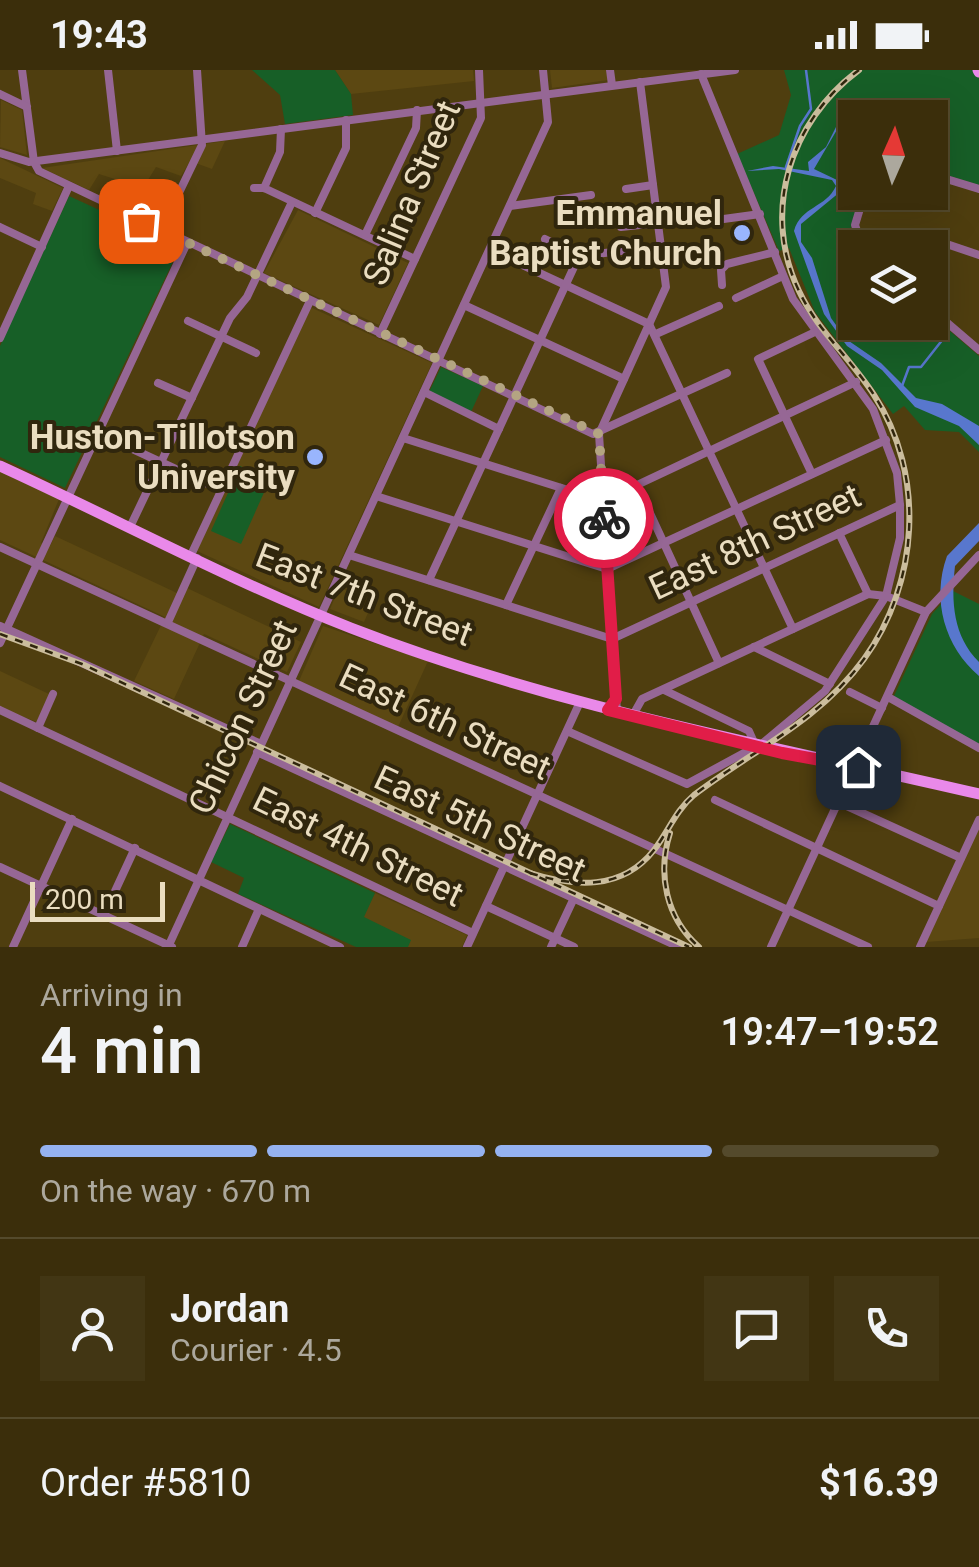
<!DOCTYPE html>
<html lang="en">
<head>
<meta charset="utf-8">
<style>
	body { margin:0; font-family:Roboto,sans-serif; background:#423614; color:#f1f3f6; height:100vh; display:flex; flex-direction:column; font-size:38px; white-space:nowrap }
	* { box-sizing:border-box; margin:0 }
	p { font-size:32px; color:#aca89d }
	.icon { flex:none; width:55px; height:55px; fill:none; stroke:currentColor; stroke-width:2; stroke-linecap:round; stroke-linejoin:round }
	.map { position:relative; height:877px; overflow:hidden }
	.side { display:flex; flex-direction:column; background:#3b2e0b; flex:1 }
	.side>* { flex:none }
	.needle { width:65px; rotate:3deg }
	.tools { position:absolute; left:838px; top:30px; display:grid; gap:20px }
	.tools a { display:grid; place-items:center; width:110px; height:110px; border-radius:0px; background:#3b2e0b; box-shadow:0 10px 40px #0002,0 0 0 2px #544a2c; font-size:50px }
	.scale { position:absolute; left:30px; bottom:25px; width:135px; box-sizing:border-box; padding-left:10px; border:5px solid #eaddc0; border-top:0; font-size:28px; line-height:35px; white-space:nowrap; color:#eaddc0; -webkit-text-stroke:8px #30260d; paint-order:stroke }
	.pin { position:absolute; display:grid; place-items:center; width:85px; height:85px; color:#fff; margin:-42px; border-radius:20px; box-shadow:0 5px 15px #0006 }
	.courier { position:absolute; display:grid; place-items:center; width:100px; height:100px; margin:-50px; border:8px solid #e11d48; border-radius:50%; background:#fff; color:#222; box-shadow:0 2px 12px #0007 }
	.headline em { font-style:normal; font-weight:600 }
	.headline div { display:flex; flex-direction:column-reverse }
	.headline { display:flex; align-items:center; justify-content:space-between; height:170px; padding:0 40px }
	h1 { font-size:65px; font-weight:600; line-height:75px }
	.bar { display:grid; grid-template-columns:repeat(4,1fr); gap:15px 10px; align-content:center; height:120px; padding:0 40px }
	.bar i { height:12px; border-radius:8px; background:#544a2c }
	.bar .on { background:#95b2f1 }
	.bar p { grid-column:span 4 }
	.line { display:flex; align-items:center; gap:25px; padding:0 40px; border-top:2px solid #544a2c }
	.line div { flex:1 }
	.round { display:grid; place-items:center; flex:none; width:105px; height:105px; border-radius:0px; background:#423614 }
	.status { display:flex; justify-content:space-between; align-items:center; height:70px; padding:0 50px; background:#3b2e0b; direction:ltr }
	.status svg { height:28px; fill:currentColor }
	.map>svg:first-child { display:block }
	.built { fill:#5c4812 }
	.green { fill:#175f27 }
	.water { fill:#5877cd }
	.lines { fill:none; stroke-linecap:round; stroke-linejoin:round }
	.stream { stroke:#5877cd; stroke-width:2.5 }
	.minor { stroke:#966795; stroke-width:8 }
	.major { stroke:#e989e9; stroke-width:11 }
	.rail-casing { stroke:#cbbd9d; stroke-width:6 }
	.rail { stroke:#30260d; stroke-width:2.5; stroke-dasharray:8; stroke-linecap:butt }
	.done { stroke:#b4a582; stroke-width:10; stroke-dasharray:0 18 }
	.route { stroke:#e11d48; stroke-width:12 }
	.poi-dot { fill:#99b5fd; stroke:#30260d; stroke-width:4 }
	.labels { text-anchor:middle; dominant-baseline:central; stroke-width:8; stroke-linejoin:round; paint-order:stroke }
	.street-label { font-size:35px; fill:#eaddc0; stroke:#30260d }
	.poi-label { font-size:35px; font-weight:bold; fill:#eaddc0; stroke:#30260d; text-anchor:end }
</style>
</head>
<body>
<div class="status"><b>19:43</b><svg viewBox="0 0 49 12"><path d="M0 12V9h3v3zM5 12V6h3v6zM10 12V3h3v9zM15 12V0h3v12zM26 1h20v11H26zM47 4h2v5h-2z"/></svg></div>
<div class="map">
<svg width="979" height="877" viewBox="0 0 979 877">
	<rect width="100%" height="100%" fill="#4f3e0f"/>
	<!-- built -->
	<g class="built">
		<polygon points="335,0 473,0 474,11 351,24"/>
		<polygon points="550,0 606,0 608,10 552,18"/>
		<polygon points="1,30 22,40 27,85 0,77"/>
		<polygon points="225,71 212,99 190,91 181,106 156,97 143,118 99,104 89,120 42,98"/>
		<polygon points="0,88 63,118 52,141 33,134 36,123 0,108"/>
		<polygon points="298,140 408,193 379,255 264,203"/>
		<polygon points="310,237 432,293 319,537 197,481"/>
		<polygon points="0,400 59,429 41,473 50,476 55,466 177,523 184,526 187,518 301,572 287,602 204,564 174,629 134,611 165,547 0,470"/>
		<polygon points="339,518 374,529 364,552 330,539"/>
		<polygon points="323,556 428,591 398,657 299,611"/>
		<polygon points="0,601 49,624 37,652 0,638"/>
		<polygon points="979,758 979,868 926,872"/>
		<polygon points="375,823 467,865 462,877 363,877 363,847"/>
	</g>
	<!-- green -->
	<g class="green">
		<polygon points="252,0 335,0 351,24 353,45 285,54 280,25"/>
		<polygon points="784,0 979,0 979,115 930,100 930,48 855,48 855,122 860,123 851,157 858,177 855,252 930,252 930,244 979,286 979,382 959,362 925,360 904,336 893,344 815,242 789,178 779,181 737,84 779,65 791,25"/>
		<polygon points="69,126 180,177 65,418 0,387 0,276"/>
		<polygon points="441,297 483,316 471,342 429,322"/>
		<polygon points="240,396 270,409 241,474 211,461"/>
		<polygon points="953,521 979,534 979,674 893,628 932,544"/>
		<polygon points="230,754 375,823 364,847 411,870 408,877 356,877 238,824 244,808 211,792"/>
	</g>
	<!-- water -->
	<g class="water">
		<path d="M862,32L889,47L860,41L838,58L814,99L837,110L840,122L801,154V172L812,188L831,248L846,269L881,293L916,328L942,334L979,356V375L959,356L915,337L882,300L847,276L824,244L794,161C801,136 826,138 836,116L832,110L779,99L747,101L773,96L809,101L808,92L826,77L838,53Z"/>
		<path d="M979,453V471L955,496C951,532 953,566 979,592V606C945,577 931,530 947,486Z"/>
	</g>
	<g class="lines">
		<!-- stream -->
		<g class="stream">
			<polyline points="786,97 800,56 811,39 806,0"/>
			<polyline points="838,259 855,243 855,229"/>
			<polyline points="902,316 909,297 921,297 947,264"/>
		</g>
		<!-- minor -->
		<g class="minor">
			<polyline points="22,0 34,92 39,101 593,364 727,303"/>
			<polyline points="108,0 117,81"/>
			<polyline points="610,0 612,15"/>
			<polyline points="701,4 793,229 873,339 897,403 900,435 900,468 886,526 825,621 764,672"/>
			<polyline points="0,24 27,37"/>
			<polyline points="0,83 29,92 735,0"/>
			<polyline points="930,104 979,119"/>
			<polyline points="254,118 264,118 415,189"/>
			<polyline points="264,118 280,82 281,59"/>
			<polyline points="626,119 653,115"/>
			<polyline points="510,136 591,125"/>
			<polyline points="315,143 346,78 346,50"/>
			<polyline points="709,151 760,144"/>
			<polyline points="0,157 42,177"/>
			<polyline points="621,157 658,153"/>
			<polyline points="161,160 202,75 197,0"/>
			<polyline points="365,165 416,58 417,40"/>
			<polyline points="545,169 579,186 630,180 662,184"/>
			<polyline points="863,178 855,155 865,122"/>
			<polyline points="905,178 926,167 979,185"/>
			<polyline points="490,180 649,254 793,559"/>
			<polyline points="722,215 721,200 727,194 775,182"/>
			<polyline points="736,228 783,206"/>
			<polyline points="464,235 624,309"/>
			<polyline points="930,238 979,280"/>
			<polyline points="188,251 256,283"/>
			<polyline points="380,264 481,48 479,0"/>
			<polyline points="656,264 719,236"/>
			<polyline points="0,268 69,116"/>
			<polyline points="158,313 192,328"/>
			<polyline points="424,322 499,359"/>
			<polyline points="98,363 221,420"/>
			<polyline points="403,368 603,431 856,312"/>
			<polyline points="812,404 758,289 815,262"/>
			<polyline points="638,417 719,593"/>
			<polyline points="376,426 607,499 886,370"/>
			<polyline points="130,457 230,248 247,227 292,132"/>
			<polyline points="839,463 868,524"/>
			<polyline points="0,477 868,877"/>
			<polyline points="191,485 310,231"/>
			<polyline points="349,485 612,569 900,435"/>
			<polyline points="429,510 579,186"/>
			<polyline points="506,535 561,418"/>
			<polyline points="168,552 197,488"/>
			<polyline points="0,556 261,674"/>
			<polyline points="0,573 187,173"/>
			<polyline points="754,577 830,614"/>
			<polyline points="664,620 749,661 753,670"/>
			<polyline points="850,622 882,638"/>
			<polyline points="888,627 979,678"/>
			<polyline points="0,640 473,863"/>
			<polyline points="617,642 599,364 666,217 640,12"/>
			<polyline points="633,645 642,629 868,524 886,526 926,542"/>
			<polyline points="38,658 53,624"/>
			<polyline points="567,661 687,714 755,677"/>
			<polyline points="257,682 679,877"/>
			<polyline points="0,716 340,877"/>
			<polyline points="715,730 939,836"/>
			<polyline points="838,732 961,788"/>
			<polyline points="0,797 172,877"/>
			<polyline points="486,836 574,877"/>
			<polyline points="104,845 135,778"/>
			<polyline points="13,877 72,749"/>
			<polyline points="168,877 548,52 543,0"/>
			<polyline points="242,877 259,839"/>
			<polyline points="467,877 580,632"/>
			<polyline points="551,877 574,828"/>
			<polyline points="771,877 926,542 979,485"/>
			<polyline points="920,877 979,750"/>
		</g>
		<!-- major -->
		<g class="major">
			<polyline points="978,0 979,2"/>
			<path d="M0,396C116,449 231,511 351,558C554,637 768,675 979,724"/>
		</g>
		<!-- rail casing -->
		<g class="rail-casing">
			<g id="rail">
				<polyline points="0,564 82,594 689,877"/>
				<path d="M670,763C657,804 666,848 699,877"/>
				<path d="M530,803C574,817 622,821 654,780C668,762 676,740 694,725C753,680 819,651 864,589C919,513 926,405 874,325C851,289 817,260 799,221C761,142 790,51 859,0"/>
			</g>
		</g>
		<!-- rail -->
		<use href="#rail" class="rail"/>
	</g>
	<g class="lines">
		<!-- done -->
		<polyline class="done" points="141,151 599,364 604,448"/>
		<!-- route -->
		<polyline class="route" points="604,448 616,629 608,640 782,683 858,697"/>
	</g>
	<!-- markers -->
	<g class="poi-dot">
		<circle cx="742" cy="163" r="10"/>
		<circle cx="315" cy="387" r="10"/>
	</g>
	<g class="labels">
		<!-- street labels -->
		<g class="street-label">
			<text transform="translate(412 123) rotate(-67)">Salina Street</text>
			<text transform="translate(755 472) rotate(-25)">East 8th Street</text>
			<text transform="translate(364 525) rotate(21)">East 7th Street</text>
			<text transform="translate(243 647) rotate(-65)">Chicon Street</text>
			<text transform="translate(445 652) rotate(25)">East 6th Street</text>
			<text transform="translate(480 754) rotate(25)">East 5th Street</text>
			<text transform="translate(358 777) rotate(26)">East 4th Street</text>
		</g>
		<!-- poi labels -->
		<g class="poi-label">
			<text x="722" y="143">Emmanuel<tspan x="722" dy="40">Baptist Church</tspan></text>
			<text x="295" y="367">Huston-Tillotson<tspan x="295" dy="40">University</tspan></text>
		</g>
	</g>
</svg>
<div class="tools">
<a><svg class="needle" viewBox="-14 -14 28 28"><path d="M0-13l5 13h-10z" fill="#e53935"/><path d="M0 13l5-13h-10z" fill="#aca89d"/></svg></a>
<a><svg class="icon" aria-label="layers" viewBox="0 0 24 24"><path d="M12 4l9 5-9 5-9-5zM3 14l9 5 9-5"/></svg></a>
</div>
<div class="scale">200 m</div>
<div class="pin" style="left:141px;top:151px;background:#ea580c"><svg class="icon" aria-label="bag" viewBox="0 0 24 24"><path d="M5 8h14l-1 12H6zM9 8a3 3 0 0 1 6 0"/></svg></div>
<div class="pin" style="left:858px;top:697px;background:#1f2937"><svg class="icon" aria-label="home" viewBox="0 0 24 24"><path d="M3 11l9-7 9 7M6 9v11h12V9"/></svg></div>
<div class="courier" style="left:604px;top:448px"><svg class="icon" aria-label="bike" viewBox="0 0 24 24"><circle cx="6" cy="16" r="4"/><circle cx="18" cy="16" r="4"/><path d="M6 16l4-8h5l3 8M10 8l3 8H6M13 5h3"/></svg></div>
</div>
<section class="side">
<div class="headline"><div><h1>4 min</h1><p>Arriving in</p></div><em>19:47–19:52</em></div>
<div class="bar"><i class="on"></i><i class="on"></i><i class="on"></i><i></i><p>On the way · 670 m</p></div>
<div class="line" style="height:180px"><a class="round"><svg class="icon" aria-label="person" viewBox="0 0 24 24"><circle cx="12" cy="8" r="4"/><path d="M4 21q1-7 8-7t8 7"/></svg></a><div><b>Jordan</b><p>Courier · 4.5</p></div><a class="round"><svg class="icon" aria-label="chat" viewBox="0 0 24 24"><path d="M4 5h16v11H9l-5 4z"/></svg></a><a class="round"><svg class="icon" aria-label="phone" viewBox="0 0 24 24"><path d="M5 4h4l2 5-3 2q2 4 5 5l2-3 5 2v4C11 20 4 13 5 4z"/></svg></a></div>
<div class="line" style="height:130px"><div>Order #5810</div><b>$16.39</b></div>
</section>
</body>
</html>
